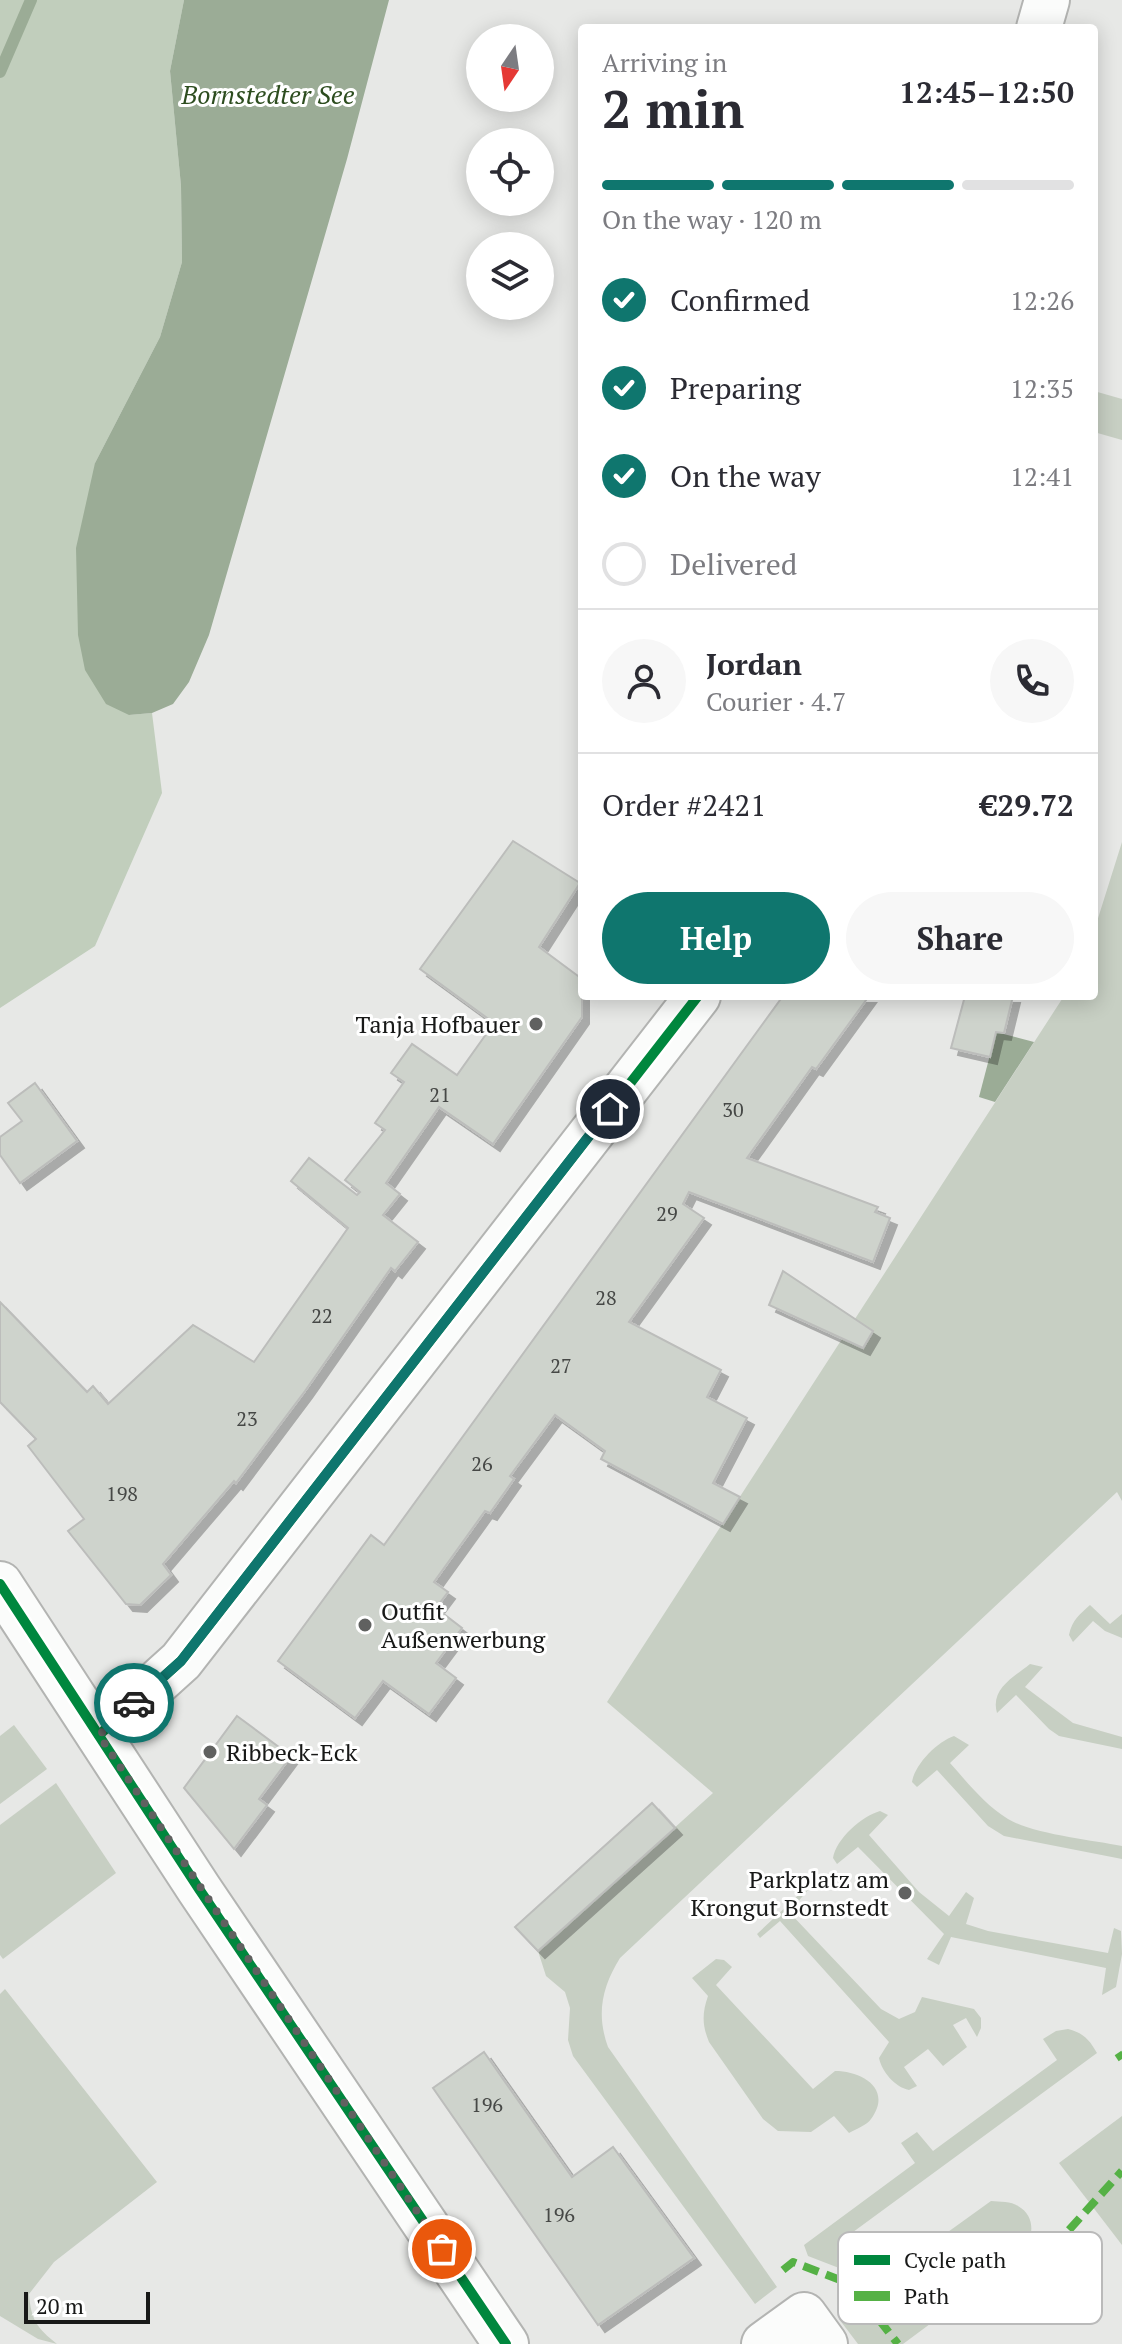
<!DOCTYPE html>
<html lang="en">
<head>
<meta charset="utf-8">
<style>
	body { margin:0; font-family:"PT Serif",serif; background:#f7f7f7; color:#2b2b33; height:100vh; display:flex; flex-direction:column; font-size:30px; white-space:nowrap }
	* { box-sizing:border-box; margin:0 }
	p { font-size:26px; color:#7c7c81 }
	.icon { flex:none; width:44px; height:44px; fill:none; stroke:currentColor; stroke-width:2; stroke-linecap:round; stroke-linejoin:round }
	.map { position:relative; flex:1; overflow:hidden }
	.panel { position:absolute; left:578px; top:24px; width:520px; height:976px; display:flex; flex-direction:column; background:#fff; border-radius:8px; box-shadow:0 4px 20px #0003 }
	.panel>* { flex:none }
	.needle { width:52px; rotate:193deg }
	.controls { position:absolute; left:466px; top:24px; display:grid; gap:16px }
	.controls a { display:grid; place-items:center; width:88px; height:88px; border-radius:50%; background:#fff; box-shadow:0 4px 20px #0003; font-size:40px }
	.scale { position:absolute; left:24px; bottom:20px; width:126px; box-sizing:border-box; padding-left:8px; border:4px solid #181918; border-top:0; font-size:22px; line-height:28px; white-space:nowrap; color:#181918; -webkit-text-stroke:6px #fff; paint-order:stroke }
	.pin { position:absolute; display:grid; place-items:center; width:68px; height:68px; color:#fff; margin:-34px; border:4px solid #fff; border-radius:50%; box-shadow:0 2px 8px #0007 }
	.courier { position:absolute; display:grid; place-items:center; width:80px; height:80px; margin:-40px; border:6px solid #0f766e; border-radius:50%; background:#fff; color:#222; box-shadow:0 2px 10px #0007 }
	.head em { font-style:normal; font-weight:600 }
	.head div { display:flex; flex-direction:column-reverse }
	.head { display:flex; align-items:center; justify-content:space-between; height:136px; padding:0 24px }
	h1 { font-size:52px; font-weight:600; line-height:60px }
	.bar { display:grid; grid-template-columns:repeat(4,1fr); gap:12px 8px; align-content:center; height:96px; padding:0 24px }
	.bar i { height:10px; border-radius:6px; background:#e1e1e2 }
	.bar .current { background:#0f766e }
	.bar p { grid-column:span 4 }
	.line { display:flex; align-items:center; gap:20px; padding:0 24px; border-top:2px solid #e1e1e2 }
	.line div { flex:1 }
	.round { display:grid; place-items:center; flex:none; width:84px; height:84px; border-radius:42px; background:#f7f7f7 }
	ol { padding:0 24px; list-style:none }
	li { display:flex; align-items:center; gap:24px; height:88px }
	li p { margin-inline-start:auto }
	li .icon { padding:8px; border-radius:50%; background:#0f766e; color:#fff; stroke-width:4 }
	li:last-child { color:#7c7c81 }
	li i { width:44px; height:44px; border:4px solid #e1e1e2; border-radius:50% }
	.primary-button { display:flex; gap:16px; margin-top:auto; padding:16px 24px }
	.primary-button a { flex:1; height:92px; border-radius:48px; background:#0f766e; color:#fff; font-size:32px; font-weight:600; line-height:92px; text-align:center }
	.primary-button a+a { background:#f7f7f7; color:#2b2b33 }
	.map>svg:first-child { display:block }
	.green { fill:#c7cfc3 }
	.forest { fill:#c1cebc }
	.water { fill:#9bac96 }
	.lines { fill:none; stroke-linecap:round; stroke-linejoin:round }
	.stream { stroke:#9bac96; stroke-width:12 }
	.building { fill:#ced3cc; stroke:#bcbdbb; stroke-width:2; filter:url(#shadow) }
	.minor-casing { stroke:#b3b4b2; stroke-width:48 }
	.major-casing { stroke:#b3b4b2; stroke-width:48 }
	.minor { stroke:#fbfcfb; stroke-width:44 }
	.major { stroke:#fbfcfb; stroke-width:44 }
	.quiet { stroke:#55b145; stroke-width:8; stroke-dasharray:16 8; stroke-linecap:butt }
	.cycleway-casing { stroke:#fff; stroke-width:15 }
	.cycleway { stroke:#00873e; stroke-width:10 }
	.done { stroke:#606160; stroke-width:8; stroke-dasharray:0 14.4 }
	.route { stroke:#0f766e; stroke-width:10 }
	.poi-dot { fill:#606160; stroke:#fff; stroke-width:3 }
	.labels { text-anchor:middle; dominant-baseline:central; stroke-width:6; stroke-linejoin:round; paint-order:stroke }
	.number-label { font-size:20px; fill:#464846 }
	.poi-label { font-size:24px; fill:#181918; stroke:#fff; text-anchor:end }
	.water-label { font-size:26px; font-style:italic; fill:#2d4d1f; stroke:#fff }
	.key { fill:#fff; stroke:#bababa; stroke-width:2 }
	.key-label { font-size:22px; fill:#181918 }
</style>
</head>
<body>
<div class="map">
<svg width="1122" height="2344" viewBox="0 0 1122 2344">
	<defs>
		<filter id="shadow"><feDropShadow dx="7" dy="7" stdDeviation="0" flood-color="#0004"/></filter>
	</defs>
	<rect width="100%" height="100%" fill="#e7e8e6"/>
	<!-- green -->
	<g class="green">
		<polygon points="1094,391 1122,399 1122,440 1094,432"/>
		<path d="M1122,842V1501L1117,1492L620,1958C602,1987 596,2014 608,2047L777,2287L755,2304L573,2056L568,2040L570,2008L565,1992L546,1976L538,1951L713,1793L607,1702L1064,996H1094V931Z"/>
		<path d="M1090,1605L1110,1624L1122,1614V1638L1105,1631L1093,1621L1073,1642L1069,1635C1072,1620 1080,1614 1090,1605Z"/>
		<path d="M1030,1664L1043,1667L1025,1687L1073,1723L1122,1737V1749L1059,1736L1049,1729L1016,1695L997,1713C990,1689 1014,1677 1030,1664Z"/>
		<polygon points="14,1725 47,1769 0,1804 0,1736"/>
		<path d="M954,1736L969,1745L950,1763C967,1782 985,1805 1008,1819C1033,1834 1091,1840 1122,1846V1859L1004,1836L988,1826L937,1770L917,1787L912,1782C915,1764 937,1742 954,1736Z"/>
		<polygon points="56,1783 116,1873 3,1959 0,1955 0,1825"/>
		<path d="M880,1811L888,1815L869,1835L919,1892L949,1916L966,1892L974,1898L966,1924L988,1931L1108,1953L1114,1928L1121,1931L1122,1954L1116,1987L1102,1995L1106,1968L951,1937L939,1965L927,1959L944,1934L858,1847L837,1864L833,1858C836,1839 862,1816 880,1811Z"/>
		<path d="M807,1887L808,1890L789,1912L881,2009L899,2019L915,2012L922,1997L974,2009L981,2018V2028L977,2037L966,2018L953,2025L967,2047L943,2066L928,2049L904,2067L917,2086L909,2090C895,2087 882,2072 879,2058L889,2042L780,1921L760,1938L757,1934Z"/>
		<path d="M716,1959L724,1960L732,1967L716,1985L813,2089L835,2071C862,2071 893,2089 871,2119C867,2125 856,2129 849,2133L834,2116L811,2132L778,2131L763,2119L709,2042C702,2025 702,2013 708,1996L692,1978Z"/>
		<path d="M5,1989L157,2182L54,2262L29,2294C31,2320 37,2328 57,2344L38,2339L0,2316V1994Z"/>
		<path d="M1068,2029C1083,2033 1089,2039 1097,2053L849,2235L839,2268L808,2256L804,2245L915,2163L901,2143L917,2132L933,2151L1057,2060L1043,2039L1056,2031Z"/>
		<polygon points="1122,2116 1122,2245 1059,2163"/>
		<path d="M991,2201C1000,2202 1011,2201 1018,2206C1039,2218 1032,2243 1019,2258L903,2344H858L839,2319L845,2306Z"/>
	</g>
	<!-- forest -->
	<polygon class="forest" points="0,0 184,0 170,71 181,186 182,262 160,337 95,463 129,715 152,713 162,793 95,946 0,1008"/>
	<!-- water -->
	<g class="water">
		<polygon points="184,0 389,0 347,159 209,635 189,682 173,704 152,713 129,715 106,704 85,670 78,635 76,548 95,463 160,337 182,262 181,186 170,71"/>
		<polygon points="996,1032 1034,1042 995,1102 979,1097"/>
	</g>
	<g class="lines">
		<!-- stream -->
		<polyline class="stream" points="0,72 31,0"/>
	</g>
	<!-- building -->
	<g class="building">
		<polygon points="513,841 580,883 539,947 582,979 582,1017 493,1144 439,1107 386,1183 400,1194 383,1215 418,1242 395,1271 391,1268 305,1391 236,1483 234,1481 163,1564 171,1575 140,1605 126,1604 68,1531 84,1519 28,1446 36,1439 0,1402 0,1302 87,1392 93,1386 108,1404 193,1325 254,1362 348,1228 291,1181 309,1158 357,1195 360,1192 345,1180 385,1130 375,1123 404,1082 391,1073 412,1044 457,1075 494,1023 420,969"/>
		<polygon points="783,996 869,996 816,1069 812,1067 747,1158 878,1207 875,1212 890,1218 873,1262 689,1192 683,1204 704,1218 629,1322 721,1370 707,1397 747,1418 713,1483 740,1497 723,1524 601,1459 605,1451 555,1415 510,1476 514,1479 490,1513 485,1511 434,1582 448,1592 436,1608 462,1628 436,1663 456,1678 429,1714 383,1681 355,1718 278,1661 371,1535 384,1545"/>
		<polygon points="965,996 1013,996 1004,1033 996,1032 990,1057 951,1048"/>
		<polygon points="35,1083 77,1141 20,1183 0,1155 0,1137 22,1121 8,1103"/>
		<polygon points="783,1271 873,1331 863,1348 769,1305"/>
		<polygon points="237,1716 291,1756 259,1799 267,1805 234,1849 184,1788"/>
		<polygon points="652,1803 675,1828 538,1951 515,1927"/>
		<polygon points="484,2052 572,2177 613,2147 694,2258 598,2325 433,2088"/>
	</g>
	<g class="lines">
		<!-- minor casing -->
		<g class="minor-casing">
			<g id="minor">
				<polyline points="1039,28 1047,0"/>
				<polyline points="99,1735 181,1661 698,996"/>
				<polyline points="764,2344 804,2315 825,2344"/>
			</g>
		</g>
		<!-- major casing -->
		<g class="major-casing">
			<polyline id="major" points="0,1584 199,1889 506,2344"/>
		</g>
		<!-- minor -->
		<use href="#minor" class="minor"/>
		<!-- major -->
		<use href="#major" class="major"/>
		<!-- quiet -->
		<g class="quiet">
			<polyline points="1118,2053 1122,2059"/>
			<polyline points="1069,2230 1122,2171"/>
			<polyline points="783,2270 793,2262 851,2284 898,2344"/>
		</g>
		<!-- cycleway casing -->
		<g class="cycleway-casing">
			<g id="cycleway">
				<polyline points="0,1584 199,1889 506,2344"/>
				<polyline points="99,1735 181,1661 698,996"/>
			</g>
		</g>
		<!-- cycleway -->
		<use href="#cycleway" class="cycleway"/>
	</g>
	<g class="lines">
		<!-- done -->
		<polyline class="done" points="134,1703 99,1735 442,2249"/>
		<!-- route -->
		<polyline class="route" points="134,1703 181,1661 610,1109"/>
	</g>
	<!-- markers -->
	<g class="poi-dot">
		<circle cx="536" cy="1024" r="8"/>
		<circle cx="365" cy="1625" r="8"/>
		<circle cx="210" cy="1752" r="8"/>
		<circle cx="905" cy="1893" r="8"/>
	</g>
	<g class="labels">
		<!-- number labels -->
		<g class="number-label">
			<text x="440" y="1094">21</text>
			<text x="733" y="1109">30</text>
			<text x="667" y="1213">29</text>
			<text x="606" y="1297">28</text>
			<text x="322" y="1315">22</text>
			<text x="561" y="1365">27</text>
			<text x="247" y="1418">23</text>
			<text x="482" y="1463">26</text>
			<text x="122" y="1493">198</text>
			<text x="487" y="2104">196</text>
			<text x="559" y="2214">196</text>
		</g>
		<!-- poi labels -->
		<g class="poi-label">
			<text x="520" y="1024">Tanja Hofbauer</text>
			<text x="381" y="1611" text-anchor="start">Outfit<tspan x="381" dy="28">Außenwerbung</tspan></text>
			<text x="226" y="1752" text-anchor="start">Ribbeck-Eck</text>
			<text x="889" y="1879">Parkplatz am<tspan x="889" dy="28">Krongut Bornstedt</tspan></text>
		</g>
		<!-- water labels -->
		<g class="water-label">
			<text x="268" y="94">Bornstedter See</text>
		</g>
	</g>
	<!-- legend -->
	<rect x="838" y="2232" width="264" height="92" rx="12" class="key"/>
	<rect x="854" y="2255" width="36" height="10" fill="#00873e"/>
	<rect x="854" y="2291" width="36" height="10" fill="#55b145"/>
	<g class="key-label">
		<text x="904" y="2268">Cycle path</text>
		<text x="904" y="2304">Path</text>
	</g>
</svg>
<div class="controls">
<a><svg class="needle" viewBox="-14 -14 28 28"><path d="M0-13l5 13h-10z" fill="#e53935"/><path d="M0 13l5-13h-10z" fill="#7c7c81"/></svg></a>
<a><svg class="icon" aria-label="locate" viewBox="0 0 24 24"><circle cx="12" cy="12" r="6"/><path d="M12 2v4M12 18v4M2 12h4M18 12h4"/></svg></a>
<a><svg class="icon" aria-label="layers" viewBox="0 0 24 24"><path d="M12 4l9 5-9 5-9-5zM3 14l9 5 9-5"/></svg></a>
</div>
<div class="scale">20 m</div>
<div class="pin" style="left:442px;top:2249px;background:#ea580c"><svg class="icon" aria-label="bag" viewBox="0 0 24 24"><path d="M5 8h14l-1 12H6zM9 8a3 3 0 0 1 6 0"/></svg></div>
<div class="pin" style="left:610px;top:1109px;background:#1f2937"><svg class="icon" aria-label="home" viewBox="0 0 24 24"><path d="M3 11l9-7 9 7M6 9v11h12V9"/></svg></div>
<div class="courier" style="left:134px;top:1703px"><svg class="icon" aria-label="car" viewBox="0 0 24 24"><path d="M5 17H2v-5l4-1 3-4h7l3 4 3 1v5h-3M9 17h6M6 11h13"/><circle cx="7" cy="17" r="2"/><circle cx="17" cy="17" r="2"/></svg></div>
<section class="panel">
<div class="head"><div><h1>2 min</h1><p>Arriving in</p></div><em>12:45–12:50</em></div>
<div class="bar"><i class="current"></i><i class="current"></i><i class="current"></i><i></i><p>On the way · 120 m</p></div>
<ol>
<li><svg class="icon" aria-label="check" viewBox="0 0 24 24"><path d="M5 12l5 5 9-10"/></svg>Confirmed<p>12:26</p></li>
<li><svg class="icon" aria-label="check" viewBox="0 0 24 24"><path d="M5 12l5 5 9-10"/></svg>Preparing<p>12:35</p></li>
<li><svg class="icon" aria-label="check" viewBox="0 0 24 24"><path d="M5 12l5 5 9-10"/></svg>On the way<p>12:41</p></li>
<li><i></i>Delivered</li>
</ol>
<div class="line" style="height:144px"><a class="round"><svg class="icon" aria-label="person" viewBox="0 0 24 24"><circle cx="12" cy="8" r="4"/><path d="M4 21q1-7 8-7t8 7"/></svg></a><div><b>Jordan</b><p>Courier · 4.7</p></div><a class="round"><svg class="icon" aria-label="phone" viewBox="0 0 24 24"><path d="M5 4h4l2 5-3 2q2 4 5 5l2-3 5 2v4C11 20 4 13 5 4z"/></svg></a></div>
<div class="line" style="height:104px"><div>Order #2421</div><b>€29.72</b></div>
<div class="primary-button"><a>Help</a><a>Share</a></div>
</section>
</div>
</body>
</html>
